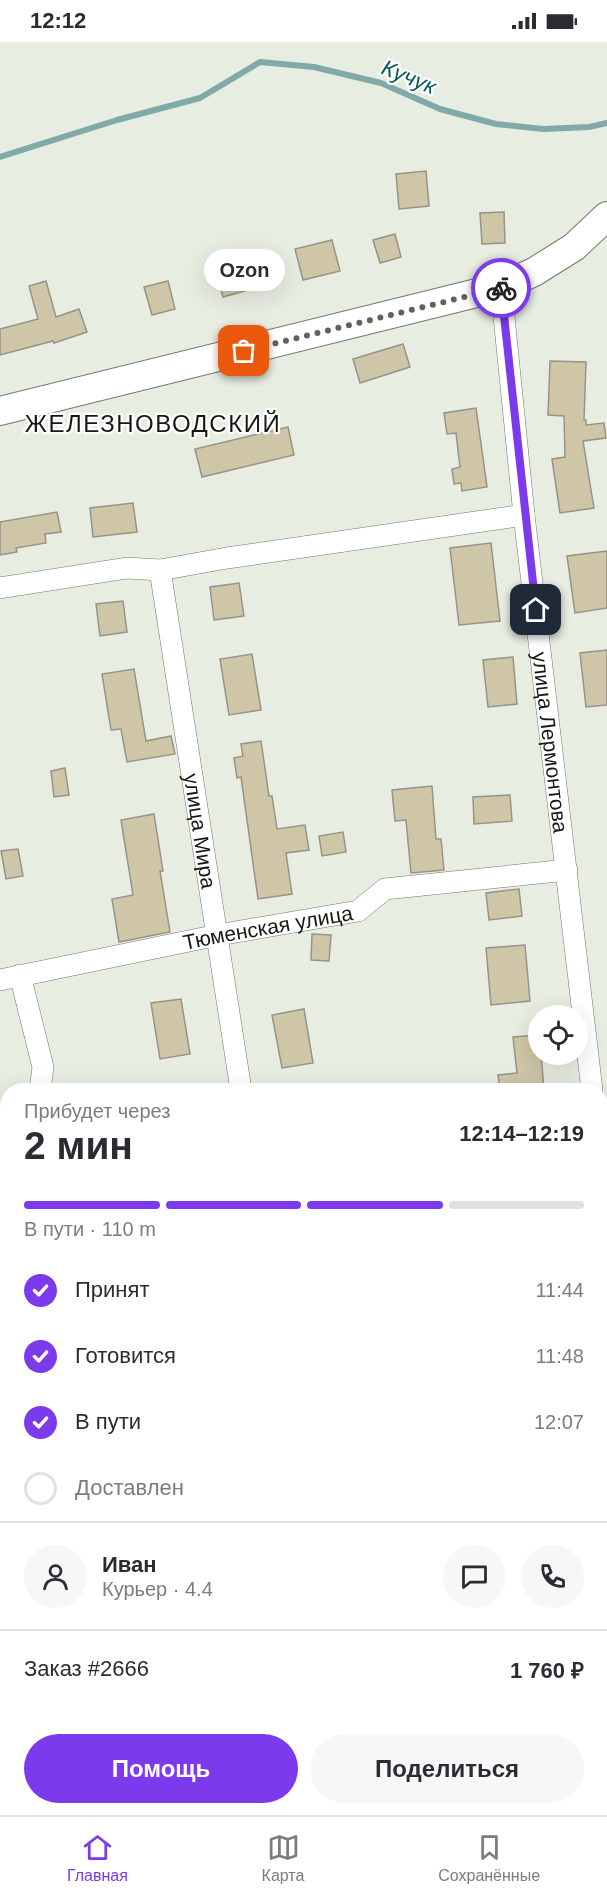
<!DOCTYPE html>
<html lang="ru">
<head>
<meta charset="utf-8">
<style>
	body { margin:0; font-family:Arial,sans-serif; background:#f7f7f7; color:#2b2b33; height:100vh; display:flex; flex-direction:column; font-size:22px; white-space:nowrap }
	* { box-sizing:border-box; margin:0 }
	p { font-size:20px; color:#7c7c81 }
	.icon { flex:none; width:33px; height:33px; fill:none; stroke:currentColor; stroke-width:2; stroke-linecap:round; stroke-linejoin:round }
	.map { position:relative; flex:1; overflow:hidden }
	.sheet { position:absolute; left:0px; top:1041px; width:608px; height:732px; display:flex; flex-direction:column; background:#fff; border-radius:24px 24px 0 0; box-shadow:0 6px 24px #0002 }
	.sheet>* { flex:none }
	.tools { position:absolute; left:528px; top:963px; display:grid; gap:12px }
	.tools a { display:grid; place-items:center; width:60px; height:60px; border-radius:50%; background:#fff; box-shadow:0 6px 24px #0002; font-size:30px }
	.pin { position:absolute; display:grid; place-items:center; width:51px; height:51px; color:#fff; margin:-26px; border-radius:12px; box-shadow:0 3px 9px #0006 }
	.courier { position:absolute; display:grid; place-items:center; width:60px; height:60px; margin:-30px; border:4px solid #7c3aed; border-radius:50%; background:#fff; color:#222; box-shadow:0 2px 8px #0007 }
	.bubble { position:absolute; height:42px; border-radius:21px; background:#fff; box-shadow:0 6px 24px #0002; font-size:20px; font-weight:700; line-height:42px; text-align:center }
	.overview em { font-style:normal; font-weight:700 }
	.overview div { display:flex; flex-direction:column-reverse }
	.overview { display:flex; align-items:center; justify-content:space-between; height:102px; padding:0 24px }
	h1 { font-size:39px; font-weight:700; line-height:45px }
	.bar { display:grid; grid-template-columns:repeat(4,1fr); gap:9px 6px; align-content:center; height:72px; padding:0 24px }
	.bar i { height:8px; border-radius:4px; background:#e1e1e2 }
	.bar .active { background:#7c3aed }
	.bar p { grid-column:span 4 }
	.line { display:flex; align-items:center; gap:15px; padding:0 24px; border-top:2px solid #e1e1e2 }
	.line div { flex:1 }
	.round { display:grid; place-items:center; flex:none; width:63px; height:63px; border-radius:32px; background:#f7f7f7 }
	ol { padding:0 24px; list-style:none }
	li { display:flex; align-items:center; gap:18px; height:66px }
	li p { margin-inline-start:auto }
	li .icon { padding:6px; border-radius:50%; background:#7c3aed; color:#fff; stroke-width:4 }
	li:last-child { color:#7c7c81 }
	li i { width:33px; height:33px; border:3px solid #e1e1e2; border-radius:50% }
	.button { display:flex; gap:12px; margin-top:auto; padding:12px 24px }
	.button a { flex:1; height:69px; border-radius:36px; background:#7c3aed; color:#fff; font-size:24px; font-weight:700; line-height:69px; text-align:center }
	.button a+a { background:#f7f7f7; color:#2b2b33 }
	.status { display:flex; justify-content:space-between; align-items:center; height:42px; padding:0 30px; background:#fff; direction:ltr }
	.status svg { height:16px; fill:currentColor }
	.tab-bar { display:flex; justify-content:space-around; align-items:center; height:84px; border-top:2px solid #e1e1e2; background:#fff; font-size:16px; color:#7c7c81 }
	.tab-bar a { display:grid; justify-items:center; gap:3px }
	.tab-bar .active { color:#7c3aed }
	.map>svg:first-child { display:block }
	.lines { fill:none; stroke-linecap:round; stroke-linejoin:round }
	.stream { stroke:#81a9a7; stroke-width:6 }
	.building { fill:#cfc6a7; stroke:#969388; stroke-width:1.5 }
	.street-casing { stroke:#72776c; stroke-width:22 }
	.secondary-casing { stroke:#72776c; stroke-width:30 }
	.street { stroke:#fff; stroke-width:21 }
	.secondary { stroke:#fff; stroke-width:28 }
	.done { stroke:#60635c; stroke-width:6; stroke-dasharray:0 10.8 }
	.route { stroke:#7c3aed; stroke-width:8 }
	.labels { text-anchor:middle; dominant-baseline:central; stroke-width:4.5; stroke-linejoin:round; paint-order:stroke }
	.street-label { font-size:21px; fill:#161814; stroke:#fff }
	.water-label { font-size:22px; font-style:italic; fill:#025c59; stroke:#fff }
	.quarter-label { font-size:24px; letter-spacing:1.5px; fill:#161814; stroke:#fff }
</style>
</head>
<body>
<div class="status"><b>12:12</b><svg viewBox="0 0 49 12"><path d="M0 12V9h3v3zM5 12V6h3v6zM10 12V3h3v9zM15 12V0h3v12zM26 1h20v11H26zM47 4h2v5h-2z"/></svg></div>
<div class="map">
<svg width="607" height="1773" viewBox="0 0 607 1773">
	<rect width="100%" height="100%" fill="#e8ede2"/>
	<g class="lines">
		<!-- stream -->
		<polyline class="stream" points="0,115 117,78 200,56 260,20 314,25 381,41 440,67 496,82 543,87 589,85 607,81"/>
	</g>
	<!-- building -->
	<g class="building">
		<polygon points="426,129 429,164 399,167 396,132"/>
		<polygon points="504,170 505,201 482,202 480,171"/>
		<polygon points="395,192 401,215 380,221 373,198"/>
		<polygon points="332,198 340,229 303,238 295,207"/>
		<polygon points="240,220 248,248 223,255 215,228"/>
		<polygon points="46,239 56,275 79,267 87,290 54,301 53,299 0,313 0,287 38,277 29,244"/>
		<polygon points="168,239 175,267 152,273 144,245"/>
		<polygon points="403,302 410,325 360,341 353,317"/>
		<polygon points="550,319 586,320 584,378 586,378 586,383 604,381 606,396 583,399 594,466 560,471 552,417 565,415 564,374 548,373"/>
		<polygon points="476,366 487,445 462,449 461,441 454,442 452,427 460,425 456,391 447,392 444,371"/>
		<polygon points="288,385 294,413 202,435 195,407"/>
		<polygon points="133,461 137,490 93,495 90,466"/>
		<polygon points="57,470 61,490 45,492 46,501 16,506 17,510 0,513 0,480"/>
		<polygon points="491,501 500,579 459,583 450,506"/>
		<polygon points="607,509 607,566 575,571 567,514"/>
		<polygon points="239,541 244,574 214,578 210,545"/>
		<polygon points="123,559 127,590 100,594 96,562"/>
		<polygon points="607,608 607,663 586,665 580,611"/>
		<polygon points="252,612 261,668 229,673 220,617"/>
		<polygon points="513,615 517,662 488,665 483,618"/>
		<polygon points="134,627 146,699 171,694 175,712 127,720 121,687 111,688 102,632"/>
		<polygon points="261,699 269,754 272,754 277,787 305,783 309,808 286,811 292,852 258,857 241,735 237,736 234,716 243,714 241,702"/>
		<polygon points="65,726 69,753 54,755 51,729"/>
		<polygon points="432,744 436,797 441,797 444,828 411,831 406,778 395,779 392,748"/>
		<polygon points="510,753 512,779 474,782 473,755"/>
		<polygon points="154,772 163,829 160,829 170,890 119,900 112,857 133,853 121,778"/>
		<polygon points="343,790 346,810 322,814 319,794"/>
		<polygon points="18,807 23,834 6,837 1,809"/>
		<polygon points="519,847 522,874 489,878 486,851"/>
		<polygon points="312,892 331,893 329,919 311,918"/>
		<polygon points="525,903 530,959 491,963 486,906"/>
		<polygon points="181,957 190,1012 160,1017 151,961"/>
		<polygon points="304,967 313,1021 282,1026 272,973"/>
		<polygon points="538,993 538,1012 541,1012 544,1048 500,1048 498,1033 517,1031 513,995"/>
	</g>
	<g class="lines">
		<!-- street casing -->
		<g class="street-casing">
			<g id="street">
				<path id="s1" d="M501,245L524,473L592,1048"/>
				<path id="s2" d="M160,528L241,1048"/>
				<polyline points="0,546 127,526 160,528 227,516 524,473"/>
				<polyline points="20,933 43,1025 40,1048"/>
				<path id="s3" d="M0,938L218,893L358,869L385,847L567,828"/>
				<polyline points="600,1121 607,1168"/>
				<polyline points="0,1498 8,1489"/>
				<polyline points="600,1524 607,1514"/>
				<polyline points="107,1773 112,1766"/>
				<polyline points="413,1773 418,1766"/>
			</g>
		</g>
		<!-- secondary casing -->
		<g class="secondary-casing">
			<polyline id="secondary" points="0,369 501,245 534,230 574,205 607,174"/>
		</g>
		<!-- street -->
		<use href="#street" class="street"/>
		<!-- secondary -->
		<use href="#secondary" class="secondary"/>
	</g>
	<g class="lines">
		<!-- done -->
		<polyline class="done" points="244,309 501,246"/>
		<!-- route -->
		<polyline class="route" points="501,246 536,568"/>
	</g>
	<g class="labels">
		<!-- street labels -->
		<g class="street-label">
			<text stroke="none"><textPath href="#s1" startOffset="458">улица Лермонтова</textPath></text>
			<text stroke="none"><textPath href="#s2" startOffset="264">улица Мира</textPath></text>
			<text stroke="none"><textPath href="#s3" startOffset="273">Тюменская улица</textPath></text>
		</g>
		<!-- water labels -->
		<g class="water-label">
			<text transform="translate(409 35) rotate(22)">Кучук</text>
		</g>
		<!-- quarter labels -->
		<g class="quarter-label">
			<text x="153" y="381">ЖЕЛЕЗНОВОДСКИЙ</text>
		</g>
	</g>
</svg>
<div class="tools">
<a><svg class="icon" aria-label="locate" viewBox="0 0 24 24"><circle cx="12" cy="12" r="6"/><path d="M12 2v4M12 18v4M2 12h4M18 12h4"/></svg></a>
</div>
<div class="pin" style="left:244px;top:309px;background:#ea580c"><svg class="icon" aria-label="bag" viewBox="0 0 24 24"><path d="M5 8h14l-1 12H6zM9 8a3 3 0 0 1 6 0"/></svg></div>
<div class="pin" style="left:536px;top:568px;background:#1f2937"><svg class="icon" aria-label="home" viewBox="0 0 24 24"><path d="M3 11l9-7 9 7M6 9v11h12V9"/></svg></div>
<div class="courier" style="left:501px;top:246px"><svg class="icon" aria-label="bike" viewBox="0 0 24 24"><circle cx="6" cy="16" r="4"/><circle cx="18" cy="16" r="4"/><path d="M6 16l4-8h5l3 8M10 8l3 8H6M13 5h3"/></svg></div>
<div class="bubble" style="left:204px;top:207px;width:81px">Ozon</div>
<section class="sheet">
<div class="overview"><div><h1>2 мин</h1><p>Прибудет через</p></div><em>12:14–12:19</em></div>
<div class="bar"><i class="active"></i><i class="active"></i><i class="active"></i><i></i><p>В пути · 110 m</p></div>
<ol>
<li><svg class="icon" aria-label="check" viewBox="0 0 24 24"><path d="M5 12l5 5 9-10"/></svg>Принят<p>11:44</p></li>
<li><svg class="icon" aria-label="check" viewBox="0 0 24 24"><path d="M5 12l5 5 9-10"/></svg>Готовится<p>11:48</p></li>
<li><svg class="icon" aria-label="check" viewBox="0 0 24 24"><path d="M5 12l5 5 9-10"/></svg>В пути<p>12:07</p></li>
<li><i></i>Доставлен</li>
</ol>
<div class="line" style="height:108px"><a class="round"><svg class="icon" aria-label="person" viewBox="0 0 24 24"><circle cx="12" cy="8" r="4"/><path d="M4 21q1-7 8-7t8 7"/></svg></a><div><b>Иван</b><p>Курьер · 4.4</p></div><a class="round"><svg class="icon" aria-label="chat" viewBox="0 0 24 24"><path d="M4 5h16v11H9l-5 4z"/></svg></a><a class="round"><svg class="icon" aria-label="phone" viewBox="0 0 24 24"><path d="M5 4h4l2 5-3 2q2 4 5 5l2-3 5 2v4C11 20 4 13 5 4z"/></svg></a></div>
<div class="line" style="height:78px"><div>Заказ #2666</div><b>1 760 ₽</b></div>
<div class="button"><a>Помощь</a><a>Поделиться</a></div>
</section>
</div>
<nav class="tab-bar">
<a class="active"><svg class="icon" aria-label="home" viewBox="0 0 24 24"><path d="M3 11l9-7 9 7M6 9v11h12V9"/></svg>Главная</a>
<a><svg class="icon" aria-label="map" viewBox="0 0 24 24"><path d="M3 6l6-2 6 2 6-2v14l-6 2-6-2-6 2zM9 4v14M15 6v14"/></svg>Карта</a>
<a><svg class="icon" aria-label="saved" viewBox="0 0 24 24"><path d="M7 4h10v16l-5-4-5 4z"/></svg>Сохранённые</a>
</nav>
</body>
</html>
